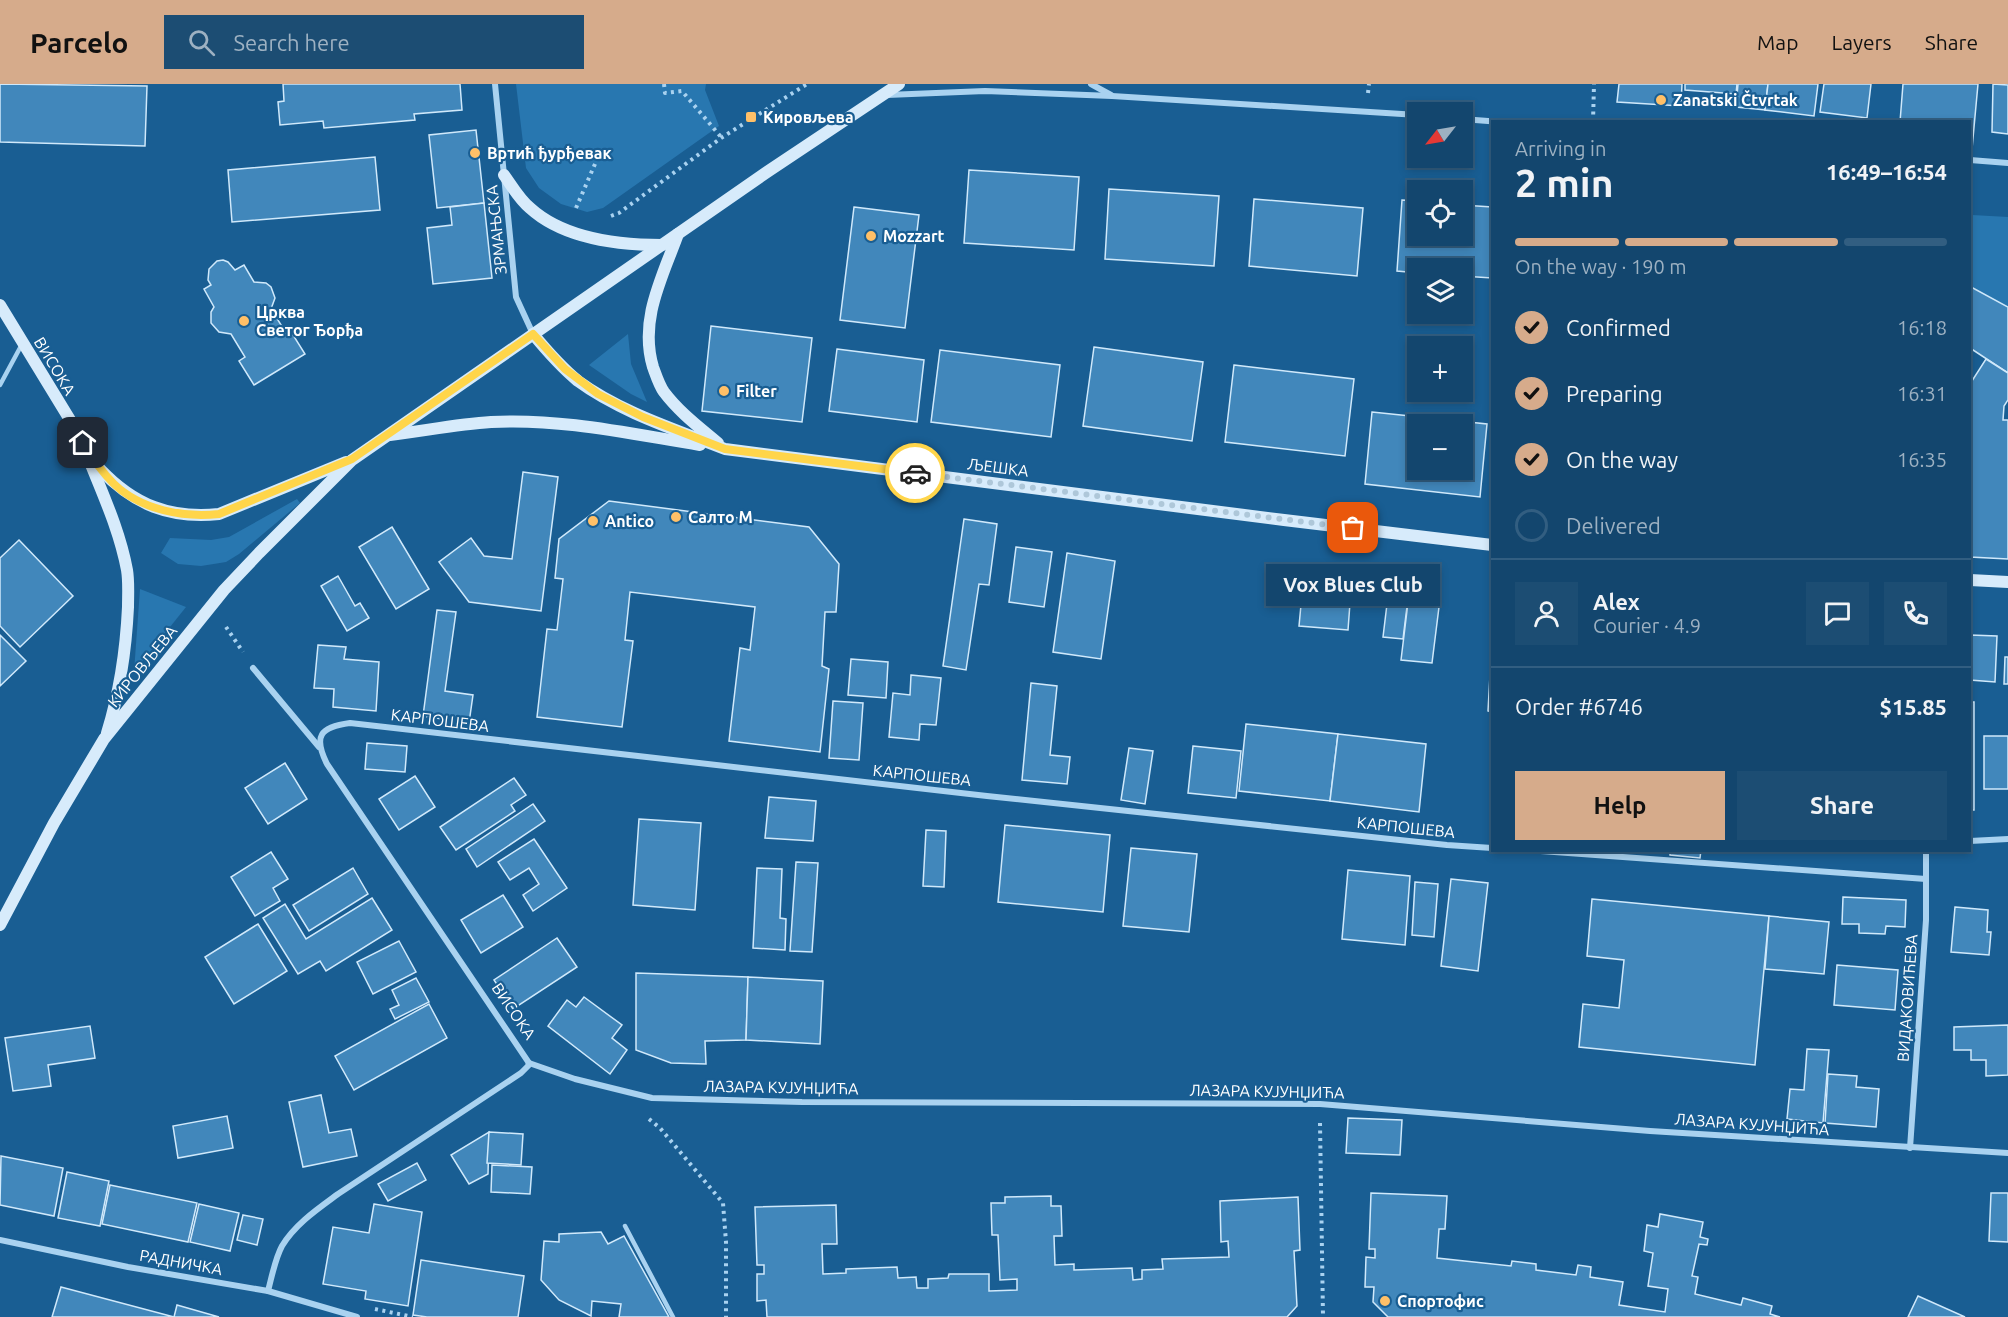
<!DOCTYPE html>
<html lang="en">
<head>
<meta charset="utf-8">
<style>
	body { margin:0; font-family:Ubuntu,sans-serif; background:#1c4d73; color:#f1f3f6; height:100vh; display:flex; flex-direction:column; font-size:22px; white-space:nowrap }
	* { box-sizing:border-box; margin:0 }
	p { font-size:20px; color:#9db1c2 }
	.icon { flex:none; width:33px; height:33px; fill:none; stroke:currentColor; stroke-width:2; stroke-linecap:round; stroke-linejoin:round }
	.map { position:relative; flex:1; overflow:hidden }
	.sheet { position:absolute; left:1491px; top:36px; width:480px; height:732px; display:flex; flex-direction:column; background:#13466e; border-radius:0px; box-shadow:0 3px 9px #0003,0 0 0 2px #325e81 }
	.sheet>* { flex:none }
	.needle { width:39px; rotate:239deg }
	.buttons { position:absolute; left:1407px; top:18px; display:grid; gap:12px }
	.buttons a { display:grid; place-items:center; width:66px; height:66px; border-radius:0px; background:#13466e; box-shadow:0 3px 9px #0003,0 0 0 2px #325e81; font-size:30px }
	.pin { position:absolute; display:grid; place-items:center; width:51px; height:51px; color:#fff; margin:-26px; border-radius:12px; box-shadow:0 3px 9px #0006 }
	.courier { position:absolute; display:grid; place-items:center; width:60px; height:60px; margin:-30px; border:4px solid #ffd54a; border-radius:50%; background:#fff; color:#222; box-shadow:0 2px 8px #0007 }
	.bubble { position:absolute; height:42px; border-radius:0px; background:#13466e; box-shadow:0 3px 9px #0003,0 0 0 2px #325e81; font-size:20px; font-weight:700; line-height:42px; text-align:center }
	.summary em { font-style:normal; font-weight:700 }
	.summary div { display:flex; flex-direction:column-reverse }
	.summary { display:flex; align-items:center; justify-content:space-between; height:102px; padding:0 24px }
	h1 { font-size:39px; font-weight:700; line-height:45px }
	.bar { display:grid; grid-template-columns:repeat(4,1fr); gap:9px 6px; align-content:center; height:72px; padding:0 24px }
	.bar i { height:8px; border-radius:4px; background:#325e81 }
	.bar .selected { background:#d6ab8b }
	.bar p { grid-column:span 4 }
	.line { display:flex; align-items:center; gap:15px; padding:0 24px; border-top:2px solid #325e81 }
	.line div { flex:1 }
	.round { display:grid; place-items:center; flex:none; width:63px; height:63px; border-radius:0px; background:#1c4d73 }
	ol { padding:0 24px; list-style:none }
	li { display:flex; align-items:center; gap:18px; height:66px }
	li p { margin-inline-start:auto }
	li .icon { padding:6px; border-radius:50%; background:#d6ab8b; color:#111; stroke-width:4 }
	li:last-child { color:#9db1c2 }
	li i { width:33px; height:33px; border:3px solid #325e81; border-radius:50% }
	.primary-button { display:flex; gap:12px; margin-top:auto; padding:12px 24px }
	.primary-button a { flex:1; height:69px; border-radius:0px; background:#d6ab8b; color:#111; font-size:24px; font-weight:700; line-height:69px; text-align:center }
	.primary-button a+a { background:#1c4d73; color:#f1f3f6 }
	header { display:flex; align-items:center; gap:36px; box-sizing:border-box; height:84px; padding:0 30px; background:#d6ab8b; color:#111 }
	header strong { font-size:28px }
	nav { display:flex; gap:33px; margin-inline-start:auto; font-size:21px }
	.search { width:420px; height:54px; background:#1c4d73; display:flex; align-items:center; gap:15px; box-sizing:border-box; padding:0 21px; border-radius:0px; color:#9db1c2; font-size:22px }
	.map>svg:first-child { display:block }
	.green { fill:#2877b0 }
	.building { fill:#4187bb; stroke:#d0e9fb; stroke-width:1.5; fill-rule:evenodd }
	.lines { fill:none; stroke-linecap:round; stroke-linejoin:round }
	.path { stroke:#a9d2f0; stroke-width:4; stroke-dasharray:3 4.5; stroke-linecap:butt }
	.lane { stroke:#a9d2f0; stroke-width:4.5 }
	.street { stroke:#a9d2f0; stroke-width:6 }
	.secondary { stroke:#d7ebfb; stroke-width:12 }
	.done { stroke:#aec7d9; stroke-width:6; stroke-dasharray:0 10.8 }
	.route { stroke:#ffd54a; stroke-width:8 }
	.poi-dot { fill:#ffc068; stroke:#195e93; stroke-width:2 }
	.labels { text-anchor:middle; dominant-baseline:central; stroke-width:4.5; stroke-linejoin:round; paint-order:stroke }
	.poi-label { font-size:16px; font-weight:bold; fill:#fff; stroke:#195e93; text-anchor:start }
	.street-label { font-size:16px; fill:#fff; stroke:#195e93 }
</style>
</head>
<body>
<header>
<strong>Parcelo</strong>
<div class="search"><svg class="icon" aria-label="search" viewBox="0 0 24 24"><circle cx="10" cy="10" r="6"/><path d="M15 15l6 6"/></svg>Search here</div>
<nav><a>Map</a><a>Layers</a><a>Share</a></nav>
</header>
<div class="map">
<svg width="2008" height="1233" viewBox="0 0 2008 1233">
	<rect width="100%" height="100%" fill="#195e93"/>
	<!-- green -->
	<g class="green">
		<polygon points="516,0 706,0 705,6 719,42 603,124 587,128 561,120 539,104 526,84"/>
		<polygon points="1972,131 2008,133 2008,223 1971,203"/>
		<polygon points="628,250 631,280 647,318 631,310 589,281"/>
		<polygon points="297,415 300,419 239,470 226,478 201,482 178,480 161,469 170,454 211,456 229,453"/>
		<polygon points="140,505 186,523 134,588"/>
	</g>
	<!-- building -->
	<g class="building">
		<polygon points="0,0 147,2 145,62 0,58"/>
		<polygon points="283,0 460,0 462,26 414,30 415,36 324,44 323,37 280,41 278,18 284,17"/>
		<polygon points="1619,0 1682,0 1681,22 1617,18"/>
		<polygon points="1685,0 1737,0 1736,10 1685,6"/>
		<polygon points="1738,0 1768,0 1765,26 1736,23"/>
		<polygon points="1768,0 1818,0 1814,32 1765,26"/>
		<polygon points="1824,0 1871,0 1867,34 1820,28"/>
		<polygon points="1903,0 1978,0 1972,65 1970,65 1970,38 1900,38"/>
		<polygon points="1993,0 2008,1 2008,50 1992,48"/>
		<polygon points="476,46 484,119 437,124 429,51"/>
		<polygon points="375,73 380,126 232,138 228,86"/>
		<polygon points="969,86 1079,93 1074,166 964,159"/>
		<polygon points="1109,105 1219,112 1214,182 1105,175"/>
		<polygon points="1254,115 1363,124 1357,192 1249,182"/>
		<polygon points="1402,116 1418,117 1418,152 1462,152 1462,121 1492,123 1492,194 1462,192 1462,184 1418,184 1418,189 1397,187"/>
		<polygon points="484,119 492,194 433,200 427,144 452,141 450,123"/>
		<polygon points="854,123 919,131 905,244 840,236"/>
		<polygon points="1970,131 1972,131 1971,203 2008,223 2008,289 1970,264"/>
		<polygon points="223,176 228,178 235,186 244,181 254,198 266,199 271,203 275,214 271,225 286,249 290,246 305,270 254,301 239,277 245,273 231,250 219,248 211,239 211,228 214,223 204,205 211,201 208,196 209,185 217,177"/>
		<polygon points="711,242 812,254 802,338 702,327"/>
		<polygon points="1094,263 1203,278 1192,357 1083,342"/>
		<polygon points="837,265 924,276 917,338 829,327"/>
		<polygon points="940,266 1060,281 1051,353 931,338"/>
		<polygon points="1986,275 2008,289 2008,316 2004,322 2003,336 2008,336 2008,475 1970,473 1970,300"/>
		<polygon points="1234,281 1354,295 1345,372 1225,358"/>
		<path d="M1372,328L1487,340L1480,413L1365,400ZM1418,340H1462V386H1418Z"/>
		<polygon points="523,388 558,393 541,527 469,518 439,478 471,454 484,472 512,475"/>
		<polygon points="609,417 809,443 839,480 836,528 825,528 822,582 829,585 820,668 729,657 740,564 750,566 755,523 630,508 625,556 633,557 622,643 537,633 547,545 557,546 563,495 555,494 559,455"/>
		<polygon points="964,435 997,440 989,501 979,500 966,586 943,582"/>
		<polygon points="392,443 429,505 396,525 359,463"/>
		<polygon points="19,456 73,512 20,563 0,542 0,474"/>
		<polygon points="1016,463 1052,468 1044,523 1009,518"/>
		<polygon points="1067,469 1115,477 1101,575 1053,568"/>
		<polygon points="1391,487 1411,490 1403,555 1383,553"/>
		<polygon points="1304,489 1352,492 1348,546 1299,542"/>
		<polygon points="338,492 355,522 360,519 369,534 347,547 321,502"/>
		<polygon points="1410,502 1441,507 1432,579 1401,576"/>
		<polygon points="437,526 456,528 445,607 473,611 469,639 423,632"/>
		<polygon points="0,551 26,577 0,602"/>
		<polygon points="1970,551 1997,552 1995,598 1970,596"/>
		<polygon points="1492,556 1492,628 1488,627"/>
		<polygon points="318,561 346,563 344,575 379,578 376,627 333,623 334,605 314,604"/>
		<polygon points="2005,573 2008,573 2008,600 2004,600"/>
		<polygon points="851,575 888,578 886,614 848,611"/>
		<polygon points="911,591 941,594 936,641 920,640 919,656 889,653 893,609 910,611"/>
		<polygon points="1031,599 1057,602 1050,671 1070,673 1067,700 1022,696"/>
		<polygon points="833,617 863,619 859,676 829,674"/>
		<rect x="1970" y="618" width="4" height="108"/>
		<polygon points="1246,640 1338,650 1330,717 1239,707"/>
		<polygon points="1338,650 1426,660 1419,728 1330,717"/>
		<rect x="1984" y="652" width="24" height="53"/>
		<polygon points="367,659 407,662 405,688 365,685"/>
		<polygon points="1193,662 1241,667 1236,714 1188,709"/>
		<polygon points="1129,664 1153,667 1145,720 1121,716"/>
		<polygon points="285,679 307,715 268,740 245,704"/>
		<polygon points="415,692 435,723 399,746 379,715"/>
		<polygon points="514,694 526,711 511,721 515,727 456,766 440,743"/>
		<polygon points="769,713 816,717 813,757 765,754"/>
		<polygon points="533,720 545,737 477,783 466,765"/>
		<polygon points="639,735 701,739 695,826 633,821"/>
		<polygon points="1005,741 1110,751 1103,828 998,818"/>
		<polygon points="926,746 946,747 944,803 923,802"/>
		<polygon points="534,755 567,804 533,827 523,811 539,800 529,784 510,796 498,778"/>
		<polygon points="1131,764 1197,770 1189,848 1123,842"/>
		<polygon points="1670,766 1701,766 1700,774 1670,771"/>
		<polygon points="271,768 288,795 273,804 280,817 255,832 231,793"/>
		<polygon points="796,778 818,779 812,868 790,867"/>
		<polygon points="353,784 368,810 309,847 293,821"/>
		<polygon points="757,784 782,785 780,834 786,835 785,866 753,864"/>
		<polygon points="1348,786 1410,792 1405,861 1342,855"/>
		<polygon points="1451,795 1488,799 1478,887 1441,882"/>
		<polygon points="1415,798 1438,800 1434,853 1412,851"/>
		<polygon points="503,811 523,843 481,869 461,836"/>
		<polygon points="1843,813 1906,816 1905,843 1886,842 1885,850 1859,849 1859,840 1842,840"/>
		<polygon points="372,814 392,846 326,887 320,877 298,890 263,834 285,820 306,855"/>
		<polygon points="1592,815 1769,832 1755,981 1579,963 1583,920 1619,924 1624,876 1587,872"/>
		<polygon points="1955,823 1988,826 1987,848 1991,848 1989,871 1951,868"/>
		<polygon points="1769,832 1829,838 1824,890 1765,885"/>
		<polygon points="258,840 287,887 234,920 205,873"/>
		<polygon points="557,854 577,883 513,925 494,896"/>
		<polygon points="399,857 416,888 373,910 357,878"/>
		<polygon points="1837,881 1898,886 1895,926 1834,921"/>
		<polygon points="636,889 748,893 746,956 705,957 706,980 671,979 636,966"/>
		<polygon points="748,893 823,897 820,960 746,956"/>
		<polygon points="416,894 429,918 395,935 390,925 399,921 392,906"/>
		<polygon points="584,913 622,941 612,954 627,966 610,990 548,942 567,916 576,923"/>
		<polygon points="429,920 447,954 354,1006 335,972"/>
		<polygon points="2008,941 2008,991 1986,992 1986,976 1971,976 1971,966 1954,966 1954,943"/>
		<polygon points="90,942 95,974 48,981 51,1002 13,1007 5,954"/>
		<polygon points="1807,965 1829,966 1823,1039 1787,1035 1790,1005 1804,1006"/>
		<polygon points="1828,990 1857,992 1856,1003 1879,1005 1876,1043 1825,1039"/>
		<polygon points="321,1011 329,1049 351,1045 357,1072 303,1083 289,1018"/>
		<polygon points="227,1032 233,1064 178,1074 173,1042"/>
		<polygon points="1348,1034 1402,1036 1400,1071 1346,1069"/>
		<polygon points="489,1048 488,1090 469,1100 451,1071"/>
		<polygon points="489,1048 523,1050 521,1081 487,1079"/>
		<polygon points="1,1072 63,1084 54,1132 0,1121"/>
		<polygon points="417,1079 426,1096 388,1117 378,1100"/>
		<polygon points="492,1081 532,1083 530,1110 491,1108"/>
		<polygon points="67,1088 109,1097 100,1142 58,1134"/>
		<polygon points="110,1101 197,1119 188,1158 102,1140"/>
		<polygon points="1371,1109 1447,1112 1445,1145 1439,1145 1437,1174 1511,1182 1512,1177 1536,1180 1536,1186 1576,1191 1578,1181 1591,1183 1590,1193 1623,1198 1619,1221 1665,1228 1668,1205 1648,1202 1653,1169 1644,1167 1647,1141 1658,1143 1660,1130 1703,1138 1700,1153 1708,1155 1707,1161 1699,1160 1692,1192 1698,1193 1695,1210 1741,1221 1743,1214 1772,1222 1770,1230 1780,1233 1388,1233 1373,1218 1374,1203 1365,1203 1366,1173 1375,1174 1375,1165 1369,1165"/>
		<polygon points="1991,1109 2008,1109 2008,1158 1989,1157"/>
		<polygon points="1051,1112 1051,1122 1061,1122 1062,1152 1054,1152 1055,1181 1074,1180 1074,1186 1132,1184 1133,1196 1142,1195 1142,1186 1163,1185 1162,1175 1229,1173 1228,1157 1221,1158 1220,1117 1298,1113 1300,1166 1294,1167 1297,1222 1287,1233 767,1233 766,1216 757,1217 757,1190 764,1190 764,1181 757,1181 755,1123 836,1121 837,1160 822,1160 823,1190 846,1189 846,1185 897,1183 898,1194 916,1193 917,1204 928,1204 928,1195 948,1194 949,1190 989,1190 989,1207 1017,1206 1017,1195 1000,1196 998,1151 992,1151 991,1119 1005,1119 1005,1113"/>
		<polygon points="199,1120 239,1129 230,1167 190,1158"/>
		<polygon points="374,1120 422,1128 408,1222 365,1215 366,1207 323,1200 333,1143 369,1149"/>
		<polygon points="243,1131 263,1135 257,1161 237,1156"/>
		<polygon points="601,1148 608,1160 624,1152 669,1233 619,1233 621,1220 592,1217 591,1232 559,1216 541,1196 544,1157 559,1158 559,1150"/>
		<polygon points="421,1176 524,1192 518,1233 427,1233 413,1231"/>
		<polygon points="61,1203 174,1233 52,1233"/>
		<polygon points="1918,1212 1965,1233 1908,1233"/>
		<polygon points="177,1221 219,1233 174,1233"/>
	</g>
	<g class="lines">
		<!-- path -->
		<g class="path">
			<polyline points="664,0 665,9 682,7 721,53"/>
			<polyline points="1368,9 1369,0"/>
			<polyline points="1593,38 1594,0"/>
			<polyline points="576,124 598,73"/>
			<polyline points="611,132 619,129 721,54 807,0"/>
			<polyline points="226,543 243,568"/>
			<polyline points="649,1035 660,1044 723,1119 726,1158 726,1233"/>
			<polyline points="1320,1039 1323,1233"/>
			<polyline points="375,1225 413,1233"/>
		</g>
		<!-- lane -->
		<g class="lane">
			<polyline points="0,301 21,262"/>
			<polyline points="625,1142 673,1233"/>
		</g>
		<!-- street -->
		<g class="street">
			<polyline points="495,0 516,213 533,250"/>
			<polyline points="1091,0 1111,11"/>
			<polyline points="887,11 985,7 1112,12 1418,31"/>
			<polyline points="1462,35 1501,38"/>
			<polyline points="1970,76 2008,79"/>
			<polyline points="253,584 319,663"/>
			<polyline points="1970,757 2008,755"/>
			<polyline points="1527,766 1926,795"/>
			<path d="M529,979L327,680C313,652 320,643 350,639L987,712L1447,761L1492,764"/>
			<polyline points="529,979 575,995 652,1014 802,1018 1320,1020 1650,1047 2008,1069"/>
			<polyline points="1910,1064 1926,836 1926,766"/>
			<polyline points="0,1156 128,1183 268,1207 357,1233"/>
			<path d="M268,1207C272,1192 275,1175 282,1162C295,1140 319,1124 338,1110L521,989L528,982L529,979"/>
		</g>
		<!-- secondary -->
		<g class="secondary">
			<path d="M504,91C512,102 519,115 530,124C564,155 618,161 662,161"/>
			<path d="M678,150C662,194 639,236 653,283C656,291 659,301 664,308C679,328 699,343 718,359"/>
			<path d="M0,221L100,385C134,421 170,435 219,430L346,378"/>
			<path d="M533,250C547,267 561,283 578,297C620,328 677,346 725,365L1284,436L1492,461"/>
			<path d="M390,351C424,347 457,340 491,338C561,334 631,350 700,361"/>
			<path d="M90,378C104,413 120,448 127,486C129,498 128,511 128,523C126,566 120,607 107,649"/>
			<polyline points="1970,496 2008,498"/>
			<polyline points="0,841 54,739 104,655 224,506 259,469 352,376 767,88 899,0"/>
		</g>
	</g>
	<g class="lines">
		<!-- done -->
		<polyline class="done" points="915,389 1353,444"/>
		<!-- route -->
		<path class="route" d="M83,359C92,374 102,388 114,400C141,426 184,434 219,430L352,375L533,250L565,285L598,310L643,333L725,365L915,389"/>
	</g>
	<!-- markers -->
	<g class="poi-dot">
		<circle cx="1661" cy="16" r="6"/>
		<rect x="745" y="27" width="12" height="12" rx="3"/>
		<circle cx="475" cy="69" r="6"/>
		<circle cx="871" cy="152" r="6"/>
		<circle cx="244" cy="237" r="6"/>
		<circle cx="724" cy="307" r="6"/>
		<circle cx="676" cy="433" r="6"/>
		<circle cx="593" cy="437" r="6"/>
		<circle cx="1385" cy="1217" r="6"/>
	</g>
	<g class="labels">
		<!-- poi labels -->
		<g class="poi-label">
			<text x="1673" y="16">Zanatski Čtvrtak</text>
			<text x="763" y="33">Кировљева</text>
			<text x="487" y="69">Вртић ђурђевак</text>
			<text x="883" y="152">Mozzart</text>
			<text x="256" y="228">Црква<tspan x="256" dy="18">Светог Ђорђа</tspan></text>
			<text x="736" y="307">Filter</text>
			<text x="688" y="433">Салто М</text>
			<text x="605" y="437">Antico</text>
			<text x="1397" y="1217">Спортофис</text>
		</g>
		<!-- street labels -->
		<g class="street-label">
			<text transform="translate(496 146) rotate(-96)">ЗРМАЊСКА</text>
			<text transform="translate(55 282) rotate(59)">ВИСОКА</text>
			<text transform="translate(998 383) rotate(7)">ЉЕШКА</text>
			<text transform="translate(142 582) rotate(-51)">КИРОВЉЕВА</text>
			<text transform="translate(440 636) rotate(7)">КАРПОШЕВА</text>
			<text transform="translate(922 691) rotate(6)">КАРПОШЕВА</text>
			<text transform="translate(1406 743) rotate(6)">КАРПОШЕВА</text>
			<text transform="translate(1907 914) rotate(-86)">ВИДАКОВИЋЕВА</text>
			<text transform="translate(514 927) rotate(56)">ВИСОКА</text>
			<text transform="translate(781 1003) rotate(1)">ЛАЗАРА КУЈУНЏИЋА</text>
			<text transform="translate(1267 1007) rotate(1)">ЛАЗАРА КУЈУНЏИЋА</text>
			<text transform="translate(1752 1040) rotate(4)">ЛАЗАРА КУЈУНЏИЋА</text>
			<text transform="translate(181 1178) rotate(10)">РАДНИЧКА</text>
		</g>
	</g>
</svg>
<div class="buttons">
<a><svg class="needle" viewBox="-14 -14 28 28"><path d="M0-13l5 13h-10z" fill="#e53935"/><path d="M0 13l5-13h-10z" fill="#9db1c2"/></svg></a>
<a><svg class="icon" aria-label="locate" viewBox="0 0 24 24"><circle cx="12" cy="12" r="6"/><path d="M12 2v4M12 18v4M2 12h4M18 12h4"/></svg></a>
<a><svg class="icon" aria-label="layers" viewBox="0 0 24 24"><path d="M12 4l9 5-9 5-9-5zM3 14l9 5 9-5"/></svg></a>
<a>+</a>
<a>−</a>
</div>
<div class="pin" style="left:1353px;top:444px;background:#ea580c"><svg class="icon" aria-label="bag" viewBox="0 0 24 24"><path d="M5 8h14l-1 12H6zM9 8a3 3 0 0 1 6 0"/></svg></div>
<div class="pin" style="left:83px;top:359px;background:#1f2937"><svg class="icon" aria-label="home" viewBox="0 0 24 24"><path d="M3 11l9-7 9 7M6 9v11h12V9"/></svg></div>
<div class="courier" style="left:915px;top:389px"><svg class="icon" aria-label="car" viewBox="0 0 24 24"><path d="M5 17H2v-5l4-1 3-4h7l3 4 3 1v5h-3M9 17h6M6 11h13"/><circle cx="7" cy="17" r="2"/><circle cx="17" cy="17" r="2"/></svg></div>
<div class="bubble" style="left:1266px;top:480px;width:174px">Vox Blues Club</div>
<section class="sheet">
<div class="summary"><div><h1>2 min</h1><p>Arriving in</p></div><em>16:49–16:54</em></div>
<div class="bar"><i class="selected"></i><i class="selected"></i><i class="selected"></i><i></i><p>On the way · 190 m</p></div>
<ol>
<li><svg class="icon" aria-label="check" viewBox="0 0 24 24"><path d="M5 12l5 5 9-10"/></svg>Confirmed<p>16:18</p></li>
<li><svg class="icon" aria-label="check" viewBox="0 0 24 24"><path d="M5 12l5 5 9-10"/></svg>Preparing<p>16:31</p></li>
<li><svg class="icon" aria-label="check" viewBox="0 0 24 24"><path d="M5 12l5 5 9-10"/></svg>On the way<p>16:35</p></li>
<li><i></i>Delivered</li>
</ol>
<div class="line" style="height:108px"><a class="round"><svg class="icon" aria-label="person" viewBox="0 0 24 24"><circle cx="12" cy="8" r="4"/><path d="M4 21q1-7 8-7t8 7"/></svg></a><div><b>Alex</b><p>Courier · 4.9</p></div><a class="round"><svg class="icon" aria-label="chat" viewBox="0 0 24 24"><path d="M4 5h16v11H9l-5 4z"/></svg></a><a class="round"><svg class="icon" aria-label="phone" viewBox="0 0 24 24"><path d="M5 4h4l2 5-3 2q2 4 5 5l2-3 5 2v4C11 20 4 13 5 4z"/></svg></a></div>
<div class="line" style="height:78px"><div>Order #6746</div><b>$15.85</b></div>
<div class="primary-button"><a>Help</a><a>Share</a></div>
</section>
</div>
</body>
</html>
